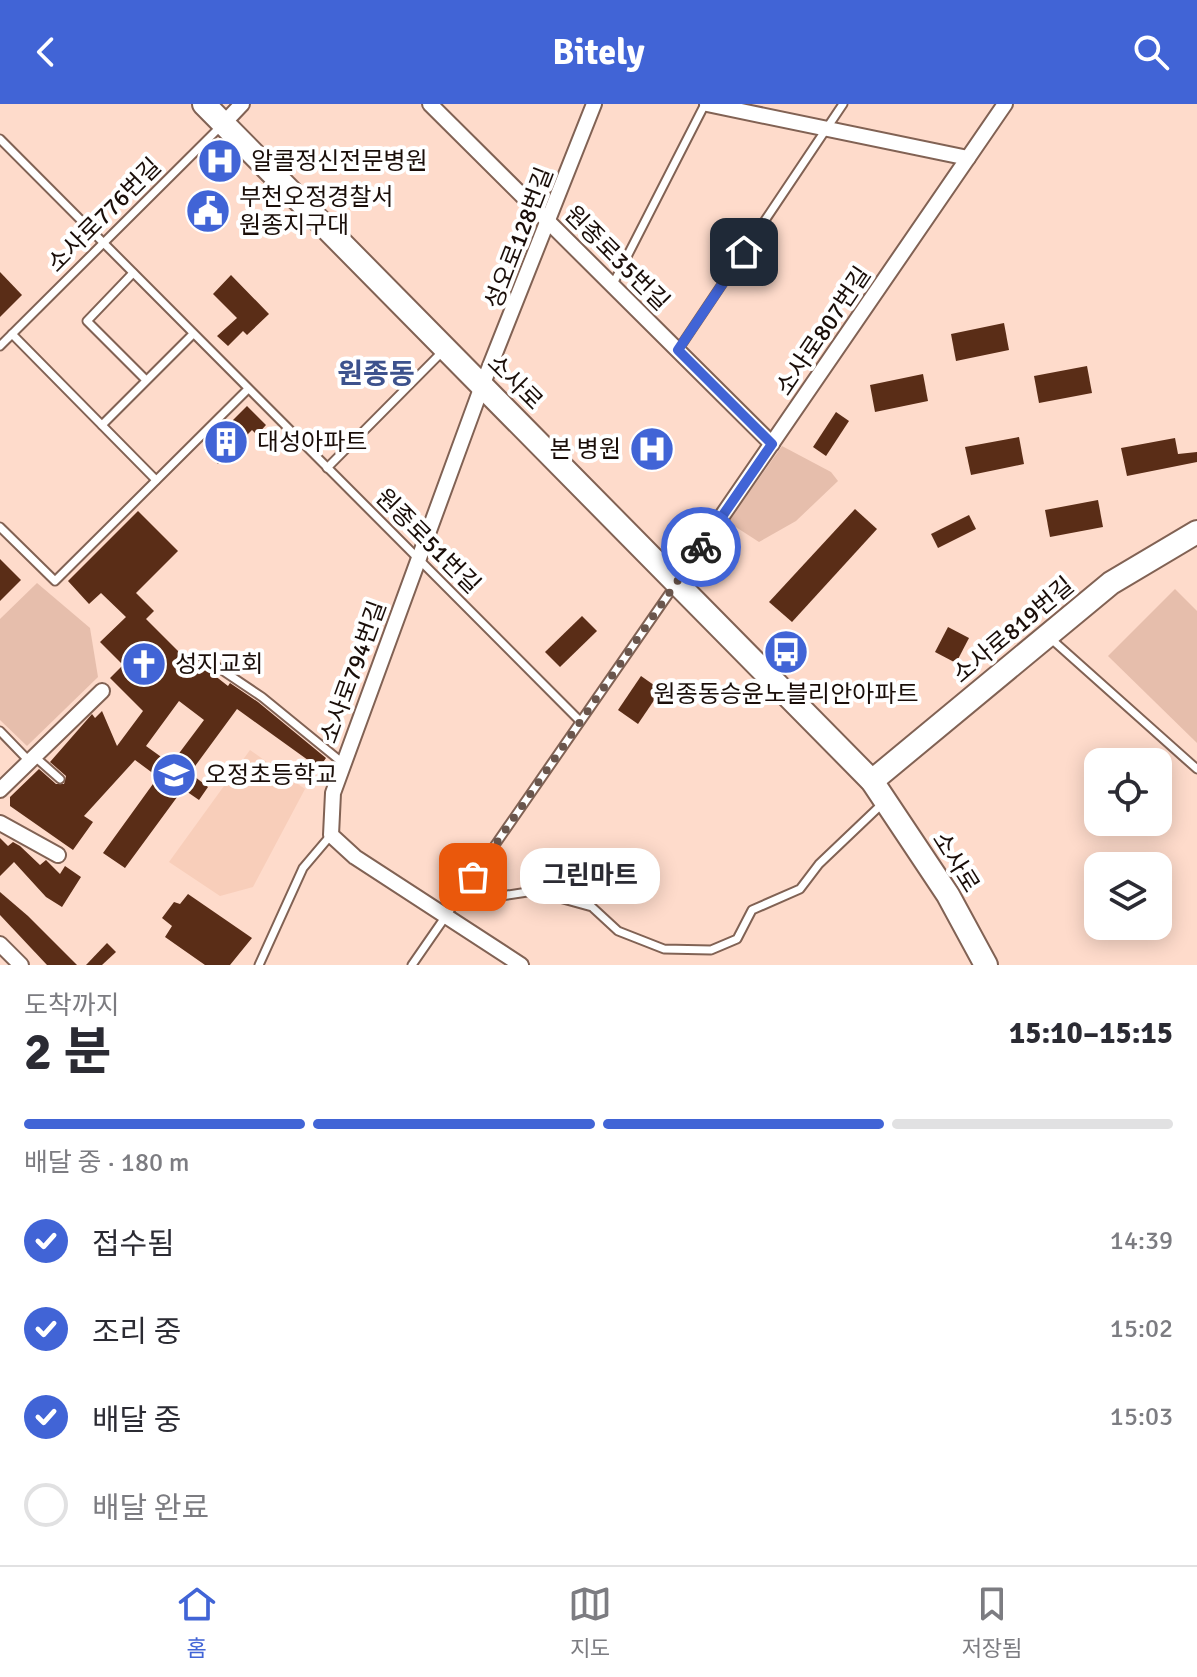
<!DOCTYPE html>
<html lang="ko">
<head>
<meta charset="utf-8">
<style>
	body { margin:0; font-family:Signika,"Noto Sans KR",sans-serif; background:#f7f7f7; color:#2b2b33; height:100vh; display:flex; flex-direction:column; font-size:30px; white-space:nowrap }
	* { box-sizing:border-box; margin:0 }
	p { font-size:26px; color:#7c7c81 }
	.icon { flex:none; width:44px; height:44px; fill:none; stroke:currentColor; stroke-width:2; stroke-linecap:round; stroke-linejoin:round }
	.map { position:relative; height:861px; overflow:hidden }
	.drawer { display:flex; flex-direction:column; background:#fff; flex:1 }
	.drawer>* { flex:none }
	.tools { position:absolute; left:1084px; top:644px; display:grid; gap:16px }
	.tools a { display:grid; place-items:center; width:88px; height:88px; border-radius:16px; background:#fff; box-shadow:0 4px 20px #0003; font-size:40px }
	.pin { position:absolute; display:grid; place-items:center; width:68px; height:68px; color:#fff; margin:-34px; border-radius:16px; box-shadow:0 4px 12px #0006 }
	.courier { position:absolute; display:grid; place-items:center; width:80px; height:80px; margin:-40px; border:6px solid #4164d6; border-radius:50%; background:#fff; color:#222; box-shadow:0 2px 10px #0007 }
	.bubble { position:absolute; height:56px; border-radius:24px; background:#fff; box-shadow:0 4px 20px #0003; font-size:26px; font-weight:700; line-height:56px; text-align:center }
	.headline em { font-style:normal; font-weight:700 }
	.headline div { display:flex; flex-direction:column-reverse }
	.headline { display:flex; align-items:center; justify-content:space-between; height:136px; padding:0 24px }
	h1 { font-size:52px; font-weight:700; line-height:60px }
	.bar { display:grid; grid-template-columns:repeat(4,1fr); gap:12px 8px; align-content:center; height:96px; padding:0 24px }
	.bar i { height:10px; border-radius:6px; background:#e1e1e2 }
	.bar .current { background:#4164d6 }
	.bar p { grid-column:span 4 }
	ol { padding:0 24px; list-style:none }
	li { display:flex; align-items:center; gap:24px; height:88px }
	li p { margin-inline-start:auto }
	li .icon { padding:8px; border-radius:50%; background:#4164d6; color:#fff; stroke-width:4 }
	li:last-child { color:#7c7c81 }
	li i { width:44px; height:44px; border:4px solid #e1e1e2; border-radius:50% }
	header { display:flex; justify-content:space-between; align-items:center; height:104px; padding:0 24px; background:#4164d6; color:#fff; font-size:36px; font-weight:700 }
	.tabs { display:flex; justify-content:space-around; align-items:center; height:112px; border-top:2px solid #e1e1e2; background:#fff; font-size:22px; color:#7c7c81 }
	.tabs a { display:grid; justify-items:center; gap:4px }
	.tabs .current { color:#4164d6 }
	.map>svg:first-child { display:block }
	.built { fill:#f8ceba }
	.green { fill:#e6beac }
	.building { fill:#5a2d17; fill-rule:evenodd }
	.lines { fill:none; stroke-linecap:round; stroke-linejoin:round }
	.lane-casing { stroke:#816254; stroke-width:11 }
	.street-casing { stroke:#816254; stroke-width:18 }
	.secondary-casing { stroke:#816254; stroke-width:26 }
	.lane { stroke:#fff; stroke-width:7 }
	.street { stroke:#fff; stroke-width:14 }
	.secondary { stroke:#fff; stroke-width:22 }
	.done { stroke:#6a564d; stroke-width:8; stroke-dasharray:0 14.4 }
	.route { stroke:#4164d6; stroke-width:10 }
	.labels { text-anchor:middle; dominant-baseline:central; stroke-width:8; stroke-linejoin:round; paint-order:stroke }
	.poi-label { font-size:24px; fill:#1a0e09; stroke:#fff; text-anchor:start }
	.street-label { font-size:24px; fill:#1a0e09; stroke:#fff }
	.quarter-label { font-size:28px; font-weight:bold; fill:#3d528d; stroke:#fff }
</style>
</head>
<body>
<header><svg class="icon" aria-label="back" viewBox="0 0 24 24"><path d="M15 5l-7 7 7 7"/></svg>Bitely<svg class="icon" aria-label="search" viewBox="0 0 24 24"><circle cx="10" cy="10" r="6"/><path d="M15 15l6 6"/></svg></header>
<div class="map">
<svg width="1197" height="861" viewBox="0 0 1197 861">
	<rect width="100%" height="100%" fill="#fedbcb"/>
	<!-- built -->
	<polygon class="built" points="250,646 305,685 253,783 220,792 169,758"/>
	<!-- green -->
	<g class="green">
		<polygon points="782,342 831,368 838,377 796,417 759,438 728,418"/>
		<polygon points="37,479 90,524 98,573 27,642 0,616 0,515"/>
		<polygon points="1175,485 1197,507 1197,639 1108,552"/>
	</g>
	<!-- building -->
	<g class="building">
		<polygon points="0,168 22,191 0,213"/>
		<polygon points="231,171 269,210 247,231 243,227 228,242 217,232 237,214 213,190"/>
		<polygon points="1004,219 1009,246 956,257 951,230"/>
		<polygon points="1087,262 1092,289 1039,299 1034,272"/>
		<polygon points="923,270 928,297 875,308 870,281"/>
		<polygon points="247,302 266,321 257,331 252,326 218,360 204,345"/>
		<polygon points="836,308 849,317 826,352 813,343"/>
		<polygon points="1019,333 1024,360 971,371 965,343"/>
		<polygon points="1175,334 1178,350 1197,348 1197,358 1127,372 1121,344"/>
		<polygon points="1098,396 1103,423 1050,433 1045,406"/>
		<polygon points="855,405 877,425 792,518 769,498"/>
		<path d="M138,407L178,447L136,489L154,507L146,515L188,557L191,553L228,582L230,579L258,598L326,654L319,664L237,605L190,669L208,683L199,696L183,685L125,764L103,749L158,673L135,656L84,712L93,718L73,746L10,702V693L39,665L56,680H64L66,672L50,658L92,610L95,614L102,607L117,642L143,607L110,574L123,561L100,538L126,513L101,489L89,500L68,477ZM179,597L204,616L171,660L146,642Z"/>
		<polygon points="969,411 976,425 938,444 931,430"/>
		<polygon points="0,455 21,476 0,497"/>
		<polygon points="582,512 597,527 560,563 545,548"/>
		<polygon points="948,523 969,534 956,559 935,548"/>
		<polygon points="641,572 661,586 638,620 618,606"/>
		<polygon points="0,734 8,742 13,738 20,742 40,761 46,756 60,770 65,762 81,773 62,803 46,793 14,758 0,772"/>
		<polygon points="0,788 28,812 77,861 47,861 0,811"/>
		<polygon points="188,790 252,834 230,861 205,861 165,833 172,822 162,814 174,798 180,800"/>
		<polygon points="107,839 116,848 102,861 86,861"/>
	</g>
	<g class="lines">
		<!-- lane casing -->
		<g class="lane-casing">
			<g id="lane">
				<polyline points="0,35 580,617"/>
				<polyline points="133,169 87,217 146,276"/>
				<polyline points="613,180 705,0"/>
				<polyline points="12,230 156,376"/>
				<polyline points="0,242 222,21"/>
				<polyline points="678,246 843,0"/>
				<polyline points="102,321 193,230"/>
				<polyline points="327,364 444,246"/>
				<polyline points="0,423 55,477 248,285"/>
				<polyline points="1049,533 1197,665"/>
				<polyline points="201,552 262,593 344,660"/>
				<polyline points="0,627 29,657"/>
				<polyline points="34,652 60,675"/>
				<polyline points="455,799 534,787 592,803 618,827 664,845 711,846 737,835 752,806 800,785 819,760 882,700"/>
				<polyline points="259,861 303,764 331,731"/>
				<polyline points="412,861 675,481"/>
			</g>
		</g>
		<!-- street casing -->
		<g class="street-casing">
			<g id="street">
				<polyline points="430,0 772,340"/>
				<polyline points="707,0 968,54"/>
				<polyline points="223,20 242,0"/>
				<polyline points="676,479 1005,0"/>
				<polyline points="0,686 102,587"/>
				<polyline points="0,719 58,751"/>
				<polyline points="0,840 21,861"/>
				<polyline points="521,861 355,753 331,731 333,689 482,282 594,0"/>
			</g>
		</g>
		<!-- secondary casing -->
		<g class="secondary-casing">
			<g id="secondary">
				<polyline points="204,0 872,677 948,791 986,861"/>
				<polyline points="872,677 1111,479 1197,428"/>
			</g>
		</g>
		<!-- lane -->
		<use href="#lane" class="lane"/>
		<!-- street -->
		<use href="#street" class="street"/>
		<!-- secondary -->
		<use href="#secondary" class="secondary"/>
	</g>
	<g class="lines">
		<!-- done -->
		<polyline class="done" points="473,773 701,443"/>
		<!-- route -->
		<polyline class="route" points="701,443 772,340 678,246 744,148"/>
	</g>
	<!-- icons -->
	<defs>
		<g id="hospital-disc" transform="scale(2.3)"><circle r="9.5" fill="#4164d6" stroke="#fff"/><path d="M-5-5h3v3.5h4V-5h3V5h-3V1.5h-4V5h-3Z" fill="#fff"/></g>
		<g id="civic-disc" transform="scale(2.3)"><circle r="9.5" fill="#4164d6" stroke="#fff"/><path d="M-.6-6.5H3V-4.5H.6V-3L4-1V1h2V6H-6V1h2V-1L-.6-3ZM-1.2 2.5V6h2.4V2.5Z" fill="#fff"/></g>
		<g id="building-disc" transform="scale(2.3)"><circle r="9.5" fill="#4164d6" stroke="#fff"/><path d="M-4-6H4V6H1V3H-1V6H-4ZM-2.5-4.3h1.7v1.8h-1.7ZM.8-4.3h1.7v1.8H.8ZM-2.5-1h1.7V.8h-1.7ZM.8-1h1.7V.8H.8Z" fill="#fff"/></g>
		<g id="bus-disc" transform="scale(2.3)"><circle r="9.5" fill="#4164d6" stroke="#fff"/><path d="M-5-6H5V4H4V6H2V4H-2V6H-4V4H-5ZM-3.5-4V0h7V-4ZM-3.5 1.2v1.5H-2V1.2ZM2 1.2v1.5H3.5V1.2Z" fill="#fff"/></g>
		<g id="church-disc" transform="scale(2.3)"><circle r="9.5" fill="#4164d6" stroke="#fff"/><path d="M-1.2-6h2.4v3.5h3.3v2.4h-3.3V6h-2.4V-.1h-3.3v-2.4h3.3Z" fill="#fff"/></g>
		<g id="school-disc" transform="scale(2.3)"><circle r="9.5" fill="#4164d6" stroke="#fff"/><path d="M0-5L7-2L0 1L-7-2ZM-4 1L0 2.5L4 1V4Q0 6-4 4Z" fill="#fff"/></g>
	</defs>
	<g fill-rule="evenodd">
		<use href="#hospital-disc" x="220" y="57"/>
		<use href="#civic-disc" x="208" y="107"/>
		<use href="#building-disc" x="226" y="338"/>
		<use href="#hospital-disc" x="652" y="345"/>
		<use href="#bus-disc" x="786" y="548"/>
		<use href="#church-disc" x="144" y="560"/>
		<use href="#school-disc" x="174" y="671"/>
	</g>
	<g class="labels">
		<!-- poi labels -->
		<g class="poi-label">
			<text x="251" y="57">알콜정신전문병원</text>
			<text x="239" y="93">부천오정경찰서<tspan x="239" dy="28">원종지구대</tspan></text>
			<text x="257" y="338">대성아파트</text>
			<text x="621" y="345" text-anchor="end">본 병원</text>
			<text x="175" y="560">성지교회</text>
			<text x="786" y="590" text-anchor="middle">원종동승윤노블리안아파트</text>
			<text x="205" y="671">오정초등학교</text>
		</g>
		<!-- street labels -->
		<g class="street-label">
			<text transform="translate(104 111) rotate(-45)">소사로776번길</text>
			<text transform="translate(519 134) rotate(-69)">성오로128번길</text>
			<text transform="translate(617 154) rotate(45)">원종로35번길</text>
			<text transform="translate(823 227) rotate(-56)">소사로807번길</text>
			<text transform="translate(515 278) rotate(45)">소사로</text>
			<text transform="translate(428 437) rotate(45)">원종로51번길</text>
			<text transform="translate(1013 526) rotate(-40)">소사로819번길</text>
			<text transform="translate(353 568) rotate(-70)">소사로794번길</text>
			<text transform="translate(956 758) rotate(58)">소사로</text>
		</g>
		<!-- quarter labels -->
		<g class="quarter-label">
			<text x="376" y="270">원종동</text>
		</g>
	</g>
</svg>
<div class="tools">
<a><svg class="icon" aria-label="locate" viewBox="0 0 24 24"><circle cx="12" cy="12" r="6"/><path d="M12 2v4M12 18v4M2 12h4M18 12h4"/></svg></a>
<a><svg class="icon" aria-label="layers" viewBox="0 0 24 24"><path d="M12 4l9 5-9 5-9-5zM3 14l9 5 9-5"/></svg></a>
</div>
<div class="pin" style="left:473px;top:773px;background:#ea580c"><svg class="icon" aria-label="bag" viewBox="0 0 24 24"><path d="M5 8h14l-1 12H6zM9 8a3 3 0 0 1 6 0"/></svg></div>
<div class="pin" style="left:744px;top:148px;background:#1f2937"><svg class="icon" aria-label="home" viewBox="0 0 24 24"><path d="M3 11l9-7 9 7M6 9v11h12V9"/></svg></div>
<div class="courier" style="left:701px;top:443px"><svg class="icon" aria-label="bike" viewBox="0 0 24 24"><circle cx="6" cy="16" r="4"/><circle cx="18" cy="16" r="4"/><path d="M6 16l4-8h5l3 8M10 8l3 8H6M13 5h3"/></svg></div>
<div class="bubble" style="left:520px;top:744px;width:140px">그린마트</div>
</div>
<section class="drawer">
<div class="headline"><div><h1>2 분</h1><p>도착까지</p></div><em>15:10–15:15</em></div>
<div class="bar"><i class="current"></i><i class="current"></i><i class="current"></i><i></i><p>배달 중 · 180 m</p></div>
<ol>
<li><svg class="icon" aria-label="check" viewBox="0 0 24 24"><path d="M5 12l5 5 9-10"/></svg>접수됨<p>14:39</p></li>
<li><svg class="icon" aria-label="check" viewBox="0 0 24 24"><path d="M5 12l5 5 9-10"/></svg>조리 중<p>15:02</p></li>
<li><svg class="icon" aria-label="check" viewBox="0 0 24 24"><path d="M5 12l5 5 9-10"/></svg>배달 중<p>15:03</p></li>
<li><i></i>배달 완료</li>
</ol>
</section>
<nav class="tabs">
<a class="current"><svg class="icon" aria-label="home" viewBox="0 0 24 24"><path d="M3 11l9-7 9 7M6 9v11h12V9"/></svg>홈</a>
<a><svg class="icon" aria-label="map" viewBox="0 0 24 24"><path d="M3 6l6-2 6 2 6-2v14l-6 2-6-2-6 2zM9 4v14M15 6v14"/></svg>지도</a>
<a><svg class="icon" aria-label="saved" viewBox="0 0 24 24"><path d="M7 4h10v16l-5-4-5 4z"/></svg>저장됨</a>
</nav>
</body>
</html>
